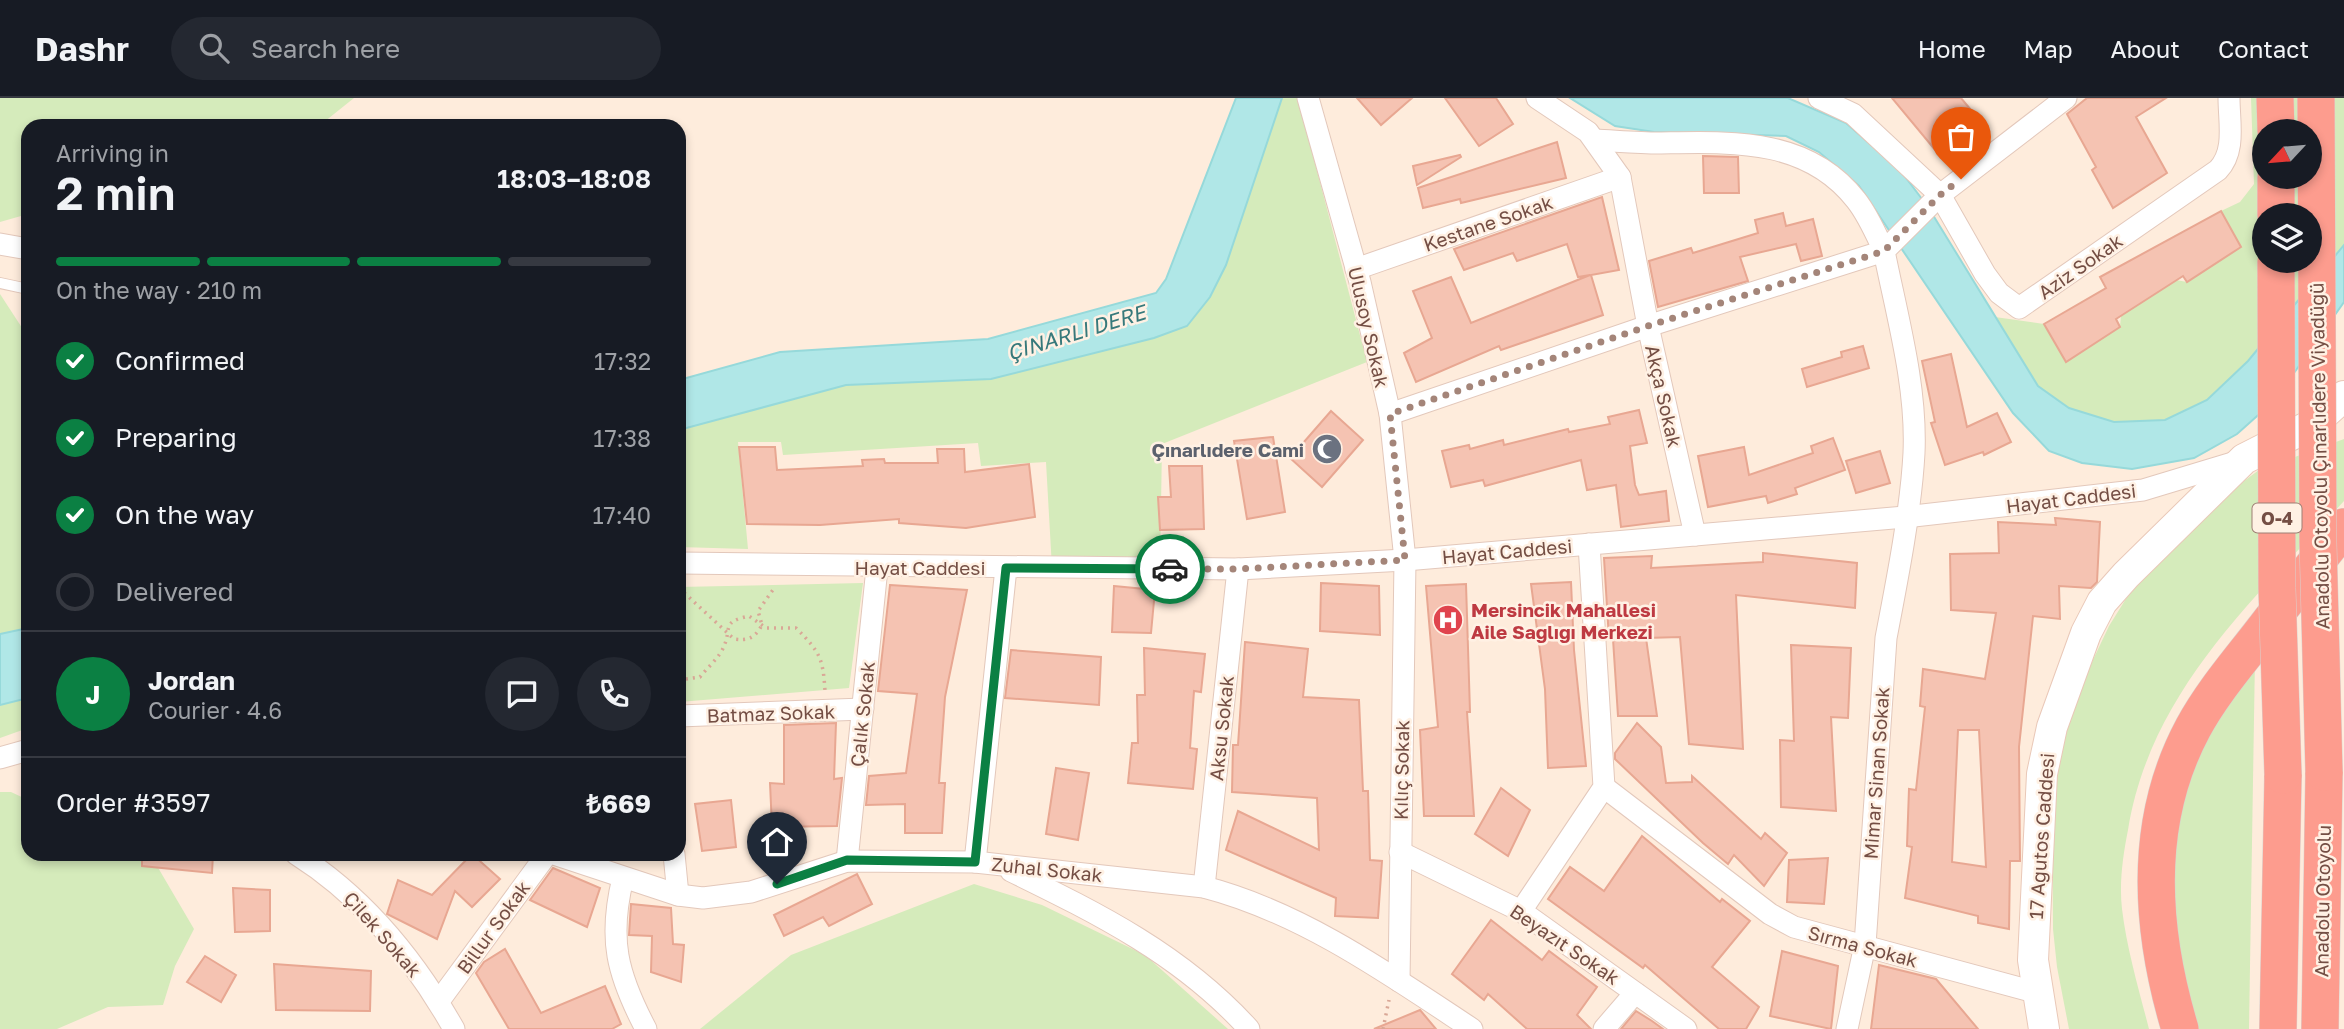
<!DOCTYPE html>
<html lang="en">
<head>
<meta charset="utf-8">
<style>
	body { margin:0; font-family:"Golos Text",sans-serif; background:#242831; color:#f1f3f6; height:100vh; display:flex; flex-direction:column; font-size:26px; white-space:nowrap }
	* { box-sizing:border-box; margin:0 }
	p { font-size:23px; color:#9ea1a6 }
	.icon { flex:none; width:38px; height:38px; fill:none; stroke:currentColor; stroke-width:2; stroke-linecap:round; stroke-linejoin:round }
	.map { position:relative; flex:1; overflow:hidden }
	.sheet { position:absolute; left:21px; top:21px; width:665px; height:742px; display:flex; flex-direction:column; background:#171b24; border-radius:21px; box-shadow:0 4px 10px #0003 }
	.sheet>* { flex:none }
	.needle { width:46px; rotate:244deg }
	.controls { position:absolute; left:2252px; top:21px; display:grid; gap:14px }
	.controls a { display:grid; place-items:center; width:70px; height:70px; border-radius:50%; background:#171b24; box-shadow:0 4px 10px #0003; font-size:35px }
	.pin { position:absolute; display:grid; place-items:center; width:60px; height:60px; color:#fff; margin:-72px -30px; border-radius:50% 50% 50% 0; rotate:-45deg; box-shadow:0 0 7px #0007 }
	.pin .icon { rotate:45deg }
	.courier { position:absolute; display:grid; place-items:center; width:70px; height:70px; margin:-35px; border:5px solid #0b8043; border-radius:50%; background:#fff; color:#222; box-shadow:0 2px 9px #0007 }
	.summary em { font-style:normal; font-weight:600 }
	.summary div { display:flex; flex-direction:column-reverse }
	.summary { display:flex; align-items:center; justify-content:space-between; height:119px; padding:0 35px }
	h1 { font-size:46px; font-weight:600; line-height:52px }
	.bar { display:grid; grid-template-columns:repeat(4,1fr); gap:10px 7px; align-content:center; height:84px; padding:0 35px }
	.bar i { height:9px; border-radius:5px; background:#363941 }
	.bar .on { background:#0b8043 }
	.bar p { grid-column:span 4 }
	.line { display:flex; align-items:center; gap:18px; padding:0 35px; border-top:2px solid #363941 }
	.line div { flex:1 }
	.round { display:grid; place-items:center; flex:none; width:74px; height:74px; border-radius:37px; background:#242831 }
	ol { padding:0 35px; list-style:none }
	li { display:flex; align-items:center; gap:21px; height:77px }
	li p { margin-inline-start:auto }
	li .icon { padding:7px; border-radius:50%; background:#0b8043; color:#fff; stroke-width:4 }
	li:last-child { color:#9ea1a6 }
	li i { width:38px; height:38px; border:4px solid #363941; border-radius:50% }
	header { display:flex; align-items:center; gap:42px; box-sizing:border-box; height:98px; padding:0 35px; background:#171b24; border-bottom:2px solid #363941 }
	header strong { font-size:33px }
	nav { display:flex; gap:38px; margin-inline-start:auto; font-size:24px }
	.search { width:490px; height:63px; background:#242831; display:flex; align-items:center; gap:18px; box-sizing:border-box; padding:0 24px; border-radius:38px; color:#9ea1a6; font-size:26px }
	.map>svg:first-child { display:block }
	.green { fill:#d5ebbb; fill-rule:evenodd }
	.water { fill:#b0e7e7; stroke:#96d9da; stroke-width:2 }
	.building { fill:#f5c3b2; stroke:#e8a792; stroke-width:2; fill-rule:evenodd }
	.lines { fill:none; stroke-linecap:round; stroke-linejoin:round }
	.lane-casing { stroke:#e3c8bb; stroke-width:12 }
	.street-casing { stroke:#e3c8bb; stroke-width:23 }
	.secondary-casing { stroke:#e9c8b8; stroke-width:32 }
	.highway-casing { stroke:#dbd1ce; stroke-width:38 }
	.path { stroke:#d9a796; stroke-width:3.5; stroke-dasharray:2 5; stroke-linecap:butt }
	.lane { stroke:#fff; stroke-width:10 }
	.street { stroke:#fff; stroke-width:21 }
	.secondary { stroke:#fff; stroke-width:30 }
	.highway { stroke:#fd9c8e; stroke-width:37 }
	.highway-bridge-casing { stroke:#dbd1ce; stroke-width:38; stroke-linecap:butt }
	.highway-bridge { stroke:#fd9c8e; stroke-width:37 }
	.done { stroke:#a48579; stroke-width:7; stroke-dasharray:0 12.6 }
	.route { stroke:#0b8043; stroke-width:9 }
	.labels { text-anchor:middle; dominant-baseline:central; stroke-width:5; stroke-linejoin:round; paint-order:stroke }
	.shield { fill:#fff1e4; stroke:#9e7f74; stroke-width:2 }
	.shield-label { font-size:18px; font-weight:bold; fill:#744e44 }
	.street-label { font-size:19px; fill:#744e44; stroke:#fff1e4 }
	.worship-label { font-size:19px; font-weight:bold; fill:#5b616d; stroke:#fff1e4; text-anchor:end }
	.health-label { font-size:19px; font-weight:bold; fill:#be3a42; stroke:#fff1e4; text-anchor:start }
	.water-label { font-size:21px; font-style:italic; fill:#37797b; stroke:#fff1e4 }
</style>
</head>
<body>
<header>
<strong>Dashr</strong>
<div class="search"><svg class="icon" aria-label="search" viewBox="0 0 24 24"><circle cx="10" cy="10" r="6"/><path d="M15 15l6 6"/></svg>Search here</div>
<nav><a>Home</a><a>Map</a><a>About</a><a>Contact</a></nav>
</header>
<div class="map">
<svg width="2344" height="931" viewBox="0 0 2344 931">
	<rect width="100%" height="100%" fill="#feecdc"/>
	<!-- green -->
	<g class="green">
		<polygon points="0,0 354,0 319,28 28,28 28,116 0,124"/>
		<polygon points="1260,0 1298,0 1367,264 1162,346 1160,471 1052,470 1046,364 981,368 978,345 783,357 781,344 738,344 748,451 679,449 679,312 1156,213"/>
		<path d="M2251,0H2344V147L2248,263L2207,302L2165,322L2114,325L2069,310L2038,288L1995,219L2044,226L2066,263L2120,229L2121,217L2176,182L2187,184L2241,149L2221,113L2240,104L2254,86ZM2264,33H2310V79H2264ZM2264,117H2310V163H2264Z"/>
		<polygon points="0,196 28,239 28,530 0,536"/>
		<path d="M2344,341V403C2254,501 2150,594 2128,732C2123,757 2119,785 2122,811C2127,852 2139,892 2149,931H2069L2057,869L2053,831L2052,684L2064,623L2109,528L2134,488L2217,403L2259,372Z"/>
		<polygon points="863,485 849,590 679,604 679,489"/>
		<polygon points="2255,559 2249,931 2194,931 2165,814 2188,661"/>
		<polygon points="28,600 28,630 0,640 0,607"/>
		<polygon points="0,694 11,694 28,702 28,756 150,756 194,831 175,868 163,907 108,909 57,931 0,931"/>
		<polygon points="974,786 1042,807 1145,857 1228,931 700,931 791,857"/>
	</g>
	<!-- water -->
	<g class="water">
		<polygon points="1236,0 1282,0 1226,167 1210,199 1187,228 1154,240 991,281 846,287 679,332 679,282 780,254 988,241 1156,195 1166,181"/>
		<polygon points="1570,0 1788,0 1846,25 1900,72 1928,109 2038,288 2069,310 2114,324 2165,322 2207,302 2248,263 2344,147 2344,204 2275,302 2237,336 2194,360 2132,371 2082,365 2049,353 2013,315 1859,88 1819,54 1786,38 1654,34 1615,28"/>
		<polygon points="28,530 28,600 0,607 0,536"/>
	</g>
	<!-- building -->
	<g class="building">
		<polygon points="1357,0 1412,0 1381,27"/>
		<polygon points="1445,0 1496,0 1513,26 1479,48"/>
		<polygon points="1892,0 1961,0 1976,18 1936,53"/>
		<polygon points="2087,0 2166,0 2136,19 2167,75 2113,110 2092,72 2096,69 2067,16"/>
		<polygon points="1557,44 1566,80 1461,105 1460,101 1423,110 1418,90"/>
		<polygon points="1460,57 1461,59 1417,87 1413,68"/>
		<polygon points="1703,58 1738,59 1739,95 1704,95"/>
		<polygon points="1602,99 1619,172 1591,177 1603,217 1501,252 1499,248 1416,284 1404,255 1432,240 1413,193 1451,179 1471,225 1590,177 1578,179 1567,146 1517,163 1513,155 1464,172 1454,151"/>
		<polygon points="2221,113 2241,149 2187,184 2183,178 2116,221 2120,229 2066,264 2044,226 2106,190 2100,179"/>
		<polygon points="1783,115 1786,128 1813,121 1822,158 1801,163 1796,146 1740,159 1748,183 1658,209 1649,163 1691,150 1693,155 1758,135 1755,122"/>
		<polygon points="1863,248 1869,270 1807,289 1802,271 1842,259 1841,254"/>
		<polygon points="1951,256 1967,329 1997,315 2011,344 1984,357 1983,354 1945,367 1931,325 1935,324 1922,263"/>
		<polygon points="1639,312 1647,345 1630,348 1635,387 1639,397 1666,393 1669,423 1621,429 1616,387 1587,392 1581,362 1485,388 1483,382 1451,389 1442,353 1469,347 1470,351 1503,342 1504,347 1568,331 1569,334 1610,326 1608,319"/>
		<polygon points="1331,313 1363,342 1322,389 1290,360"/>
		<polygon points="1273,339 1285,414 1247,421 1234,343"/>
		<polygon points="1833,340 1845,372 1795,390 1797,396 1768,405 1766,398 1708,409 1698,358 1744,349 1749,377 1813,355 1811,348"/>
		<polygon points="739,349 775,349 777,372 863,368 862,362 884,361 885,365 938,365 937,351 964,351 965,374 1029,366 1035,419 966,430 899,425 899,421 820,427 747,426"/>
		<polygon points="1880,353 1890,385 1856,395 1846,363"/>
		<polygon points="1169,368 1202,368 1204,431 1160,432 1158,399 1171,399"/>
		<path d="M2055,420L2100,424L2097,484L2091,490L2059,488L2060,521L2033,518L2019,649L2020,763H2010L2009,831L1978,825V818L1905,800L1912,749L1907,748L1909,691L1916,692L1925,609L1920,608L1923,571L1985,581L1996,515L1951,512L1950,456L1999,455L1998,424L2056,427ZM1958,632H1979L1986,769L1952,764Z"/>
		<polygon points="1763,455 1857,465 1855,510 1736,497 1743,651 1689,646 1680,539 1646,540 1657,618 1618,618 1613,541 1609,541 1604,460 1652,458 1651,470 1763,464"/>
		<polygon points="1571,484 1574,552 1586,668 1548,670 1545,591 1531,486"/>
		<polygon points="1321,485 1379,488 1380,537 1320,533"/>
		<polygon points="1466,486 1470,614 1467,614 1474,718 1424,718 1420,632 1438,629 1426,488"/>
		<polygon points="890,487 967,492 945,599 939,685 945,685 942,735 905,735 905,706 866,707 869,678 906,675 917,596 878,593"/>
		<polygon points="1114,488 1155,492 1151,535 1112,534"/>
		<polygon points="1245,544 1308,551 1303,599 1359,602 1363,693 1368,693 1370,762 1382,763 1378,820 1335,818 1336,800 1226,752 1238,713 1319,752 1317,700 1232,694 1233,647 1238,647"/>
		<polygon points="1791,547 1851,550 1848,620 1831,619 1836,713 1781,709 1780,642 1794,643"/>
		<polygon points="1144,550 1205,556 1201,594 1194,593 1190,650 1197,651 1193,691 1128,685 1132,645 1138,645 1137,597 1145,597"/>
		<polygon points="1011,552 1101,559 1099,607 1005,600"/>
		<polygon points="836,625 834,681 842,680 837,728 772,729 770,685 784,686 784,627"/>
		<polygon points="1637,625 1661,649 1666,685 1692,684 1692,678 1761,741 1765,735 1787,755 1764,788 1734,757 1728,766 1703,745 1615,661 1615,655"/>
		<polygon points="1056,670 1089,675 1078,742 1046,736"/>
		<polygon points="1501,690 1530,712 1508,758 1475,736"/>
		<polygon points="731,702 736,749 702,753 695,706"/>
		<polygon points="1642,738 1720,804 1722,801 1750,823 1712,869 1759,909 1746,931 1719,931 1645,867 1643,870 1548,801 1570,769 1604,793"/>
		<polygon points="142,756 213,756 212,775 142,768"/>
		<polygon points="472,756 500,781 472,809 455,793 437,841 387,816 398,782 432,797"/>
		<polygon points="1828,760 1824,806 1787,804 1789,762"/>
		<polygon points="553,770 600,790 587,829 530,802"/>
		<polygon points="857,776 872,806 829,828 823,819 784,838 774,817"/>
		<polygon points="233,790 270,792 270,833 235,834"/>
		<polygon points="631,806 671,810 673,846 684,847 681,884 651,874 652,838 629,837"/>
		<polygon points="1491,822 1542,862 1549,853 1597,889 1577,917 1591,931 1527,931 1488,896 1484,902 1452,876"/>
		<polygon points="505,851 541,915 605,888 621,926 612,931 509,931 476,875 484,864"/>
		<polygon points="1782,853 1838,868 1831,931 1770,918"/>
		<polygon points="205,858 236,877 221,904 187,884"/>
		<polygon points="274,866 371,873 370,913 276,912"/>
		<polygon points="1879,867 1936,881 1978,931 1871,931"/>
		<polygon points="1420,912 1436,931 1374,931"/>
		<polygon points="1636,913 1652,923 1663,931 1621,931"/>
	</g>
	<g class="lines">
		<!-- lane casing -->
		<g class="lane-casing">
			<polyline id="lane" points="0,185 28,191"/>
		</g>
		<!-- street casing -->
		<g class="street-casing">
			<g id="street">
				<polyline points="1308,0 1360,184 1390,316 1405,462 1399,883"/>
				<polyline points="1537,0 1588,34 1620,79 1648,228 1695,437"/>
				<path d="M1819,0L1853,16L1940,97L1985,176L1999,195L2019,210L2218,72C2236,53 2229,25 2229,0"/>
				<polyline points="0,146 28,151"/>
				<polyline points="1356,171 1620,79"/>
				<path d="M1390,316L1648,228L1884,153C1876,136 1868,117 1856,102C1807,39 1730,44 1659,45C1638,45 1616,43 1595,42"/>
				<polyline points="679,465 1238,471 1405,462 1905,419 2143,392 2239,363"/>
				<polyline points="679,618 863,611"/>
				<polyline points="0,660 28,652"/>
				<polyline points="1604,689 1770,816 1794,829 2038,895"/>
				<polyline points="1400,754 1521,813 1686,931"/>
				<path d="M296,756C364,799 415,862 454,931"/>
				<path d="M554,756L678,797L703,800L751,794L847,763L975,764L1204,789C1301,814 1389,876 1472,931"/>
				<polyline points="674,756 678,797"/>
				<polyline points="847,763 877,470"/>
				<polyline points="975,764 1006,470"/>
				<path d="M1011,773C1099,816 1182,857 1249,931"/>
				<path d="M623,780C608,841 617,876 646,931"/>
				<polyline points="1204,789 1238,471"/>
				<polyline points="1521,813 1604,689 1589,446"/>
				<polyline points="439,903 547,756"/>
				<polyline points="1604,931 1635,895"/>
				<path d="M1847,931L1865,847L1886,540C1897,483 1911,412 1914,355C1917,288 1897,218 1884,153L1940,97L2066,0"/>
			</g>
		</g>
		<!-- secondary casing -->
		<g class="secondary-casing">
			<polyline id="secondary" points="2044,931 2033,862 2042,676 2052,629 2086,535 2102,504 2126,477 2244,361 2313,326 2344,298"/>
		</g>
		<!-- highway casing -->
		<g class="highway-casing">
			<g id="highway">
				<polyline points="2275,0 2276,33"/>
				<polyline points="2276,117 2276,79"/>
				<path d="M2180,931C2150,831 2142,725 2193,630C2212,595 2238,565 2262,534C2289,499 2316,464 2344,429"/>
				<polyline points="2278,931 2283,677"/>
				<polyline points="2320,931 2324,674"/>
			</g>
		</g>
		<!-- path -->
		<g class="path">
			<path d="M679,490L734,541C748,543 755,540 762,527L758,513L775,489"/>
			<path d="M679,582L700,579C707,570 720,559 724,548C732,530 721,524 749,518L766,530H796C820,554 823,560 825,593"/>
			<polyline points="1383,931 1389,902"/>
		</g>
		<!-- lane -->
		<use href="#lane" class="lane"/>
		<!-- street -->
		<use href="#street" class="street"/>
		<!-- secondary -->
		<use href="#secondary" class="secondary"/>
		<!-- highway -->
		<use href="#highway" class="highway"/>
		<!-- highway-bridge casing -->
		<g class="highway-bridge-casing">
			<g id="highway-bridge">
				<polyline points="2316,0 2318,444 2324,674"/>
				<polyline points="2276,163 2277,490 2283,677"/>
			</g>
		</g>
		<!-- highway-bridge -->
		<use href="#highway-bridge" class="highway-bridge"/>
	</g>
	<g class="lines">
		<!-- done -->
		<polyline class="done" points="1170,471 1238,471 1405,462 1390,316 1648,228 1884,153 1940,97 1961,81"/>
		<!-- route -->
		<polyline class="route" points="777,786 847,762 975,764 1006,470 1170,471"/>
	</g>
	<!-- icons -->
	<defs>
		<g id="mosque-disc" transform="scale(1.575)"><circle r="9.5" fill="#6b7280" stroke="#fff1e4"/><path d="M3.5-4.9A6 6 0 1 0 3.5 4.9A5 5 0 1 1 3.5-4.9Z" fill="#fff"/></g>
		<g id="hospital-disc" transform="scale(1.575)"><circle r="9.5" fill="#e0444e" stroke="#fff1e4"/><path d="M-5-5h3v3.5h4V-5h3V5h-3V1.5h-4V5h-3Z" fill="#fff"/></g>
	</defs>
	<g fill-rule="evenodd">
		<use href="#mosque-disc" x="1327" y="351"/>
		<use href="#hospital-disc" x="1448" y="522"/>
	</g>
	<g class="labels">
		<!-- shield labels -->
		<rect class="shield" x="2252.5" y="405.5" width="49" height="29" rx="5"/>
		<g class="shield-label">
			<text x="2277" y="420">O-4</text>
		</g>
		<!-- street labels -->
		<g class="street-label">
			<text transform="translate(1488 125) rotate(-19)">Kestane Sokak</text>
			<text transform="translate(2080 168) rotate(-35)">Aziz Sokak</text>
			<text transform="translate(1369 229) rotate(77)">Ulusoy Sokak</text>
			<text transform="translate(1664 298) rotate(77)">Akça Sokak</text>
			<text transform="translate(2319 358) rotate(-91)">Anadolu Otoyolu Çınarlıdere Viyadüğü</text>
			<text transform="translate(2071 400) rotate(-7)">Hayat Caddesi</text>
			<text transform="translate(1507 453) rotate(-5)">Hayat Caddesi</text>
			<text x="920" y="469">Hayat Caddesi</text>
			<text transform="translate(771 615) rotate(-2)">Batmaz Sokak</text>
			<text transform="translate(862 616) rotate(-84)">Çalık Sokak</text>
			<text transform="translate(1221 630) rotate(-84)">Aksu Sokak</text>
			<text transform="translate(1401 672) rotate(-89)">Kılıç Sokak</text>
			<text transform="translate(1876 675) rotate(-86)">Mimar Sinan Sokak</text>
			<text transform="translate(2041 738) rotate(-86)">17 Ağutos Caddesi</text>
			<text transform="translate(1047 771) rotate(6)">Zuhal Sokak</text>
			<text transform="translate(2322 803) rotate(-89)">Anadolu Otoyolu</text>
			<text transform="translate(493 829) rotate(-54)">Billur Sokak</text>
			<text transform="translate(383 836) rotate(49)">Çilek Sokak</text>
			<text transform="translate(1565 846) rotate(34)">Beyazıt Sokak</text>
			<text transform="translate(1863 848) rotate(15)">Sırma Sokak</text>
		</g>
		<!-- worship labels -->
		<g class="worship-label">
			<text x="1304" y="351">Çınarlıdere Cami</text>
		</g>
		<!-- health labels -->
		<g class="health-label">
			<text x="1471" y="511">Mersincik Mahallesi<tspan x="1471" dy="22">Aile Sağlığı Merkezi</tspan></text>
		</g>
		<!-- water labels -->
		<g class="water-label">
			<text transform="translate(1076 234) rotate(-17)">ÇINARLI DERE</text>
		</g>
	</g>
</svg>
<div class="controls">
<a><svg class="needle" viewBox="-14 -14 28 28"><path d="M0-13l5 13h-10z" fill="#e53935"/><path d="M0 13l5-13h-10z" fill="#9ea1a6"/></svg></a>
<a><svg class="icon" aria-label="layers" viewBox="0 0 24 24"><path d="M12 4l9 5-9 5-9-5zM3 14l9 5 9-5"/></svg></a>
</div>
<div class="pin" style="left:1961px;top:81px;background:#ea580c"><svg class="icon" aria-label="bag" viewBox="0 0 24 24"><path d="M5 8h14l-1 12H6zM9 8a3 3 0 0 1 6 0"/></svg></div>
<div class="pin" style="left:777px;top:786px;background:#1f2937"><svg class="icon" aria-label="home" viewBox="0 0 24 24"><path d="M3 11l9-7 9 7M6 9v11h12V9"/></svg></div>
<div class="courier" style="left:1170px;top:471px"><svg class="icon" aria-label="car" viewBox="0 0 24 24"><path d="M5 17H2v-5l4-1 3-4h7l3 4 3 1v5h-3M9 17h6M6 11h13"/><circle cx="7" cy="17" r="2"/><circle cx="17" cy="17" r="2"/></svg></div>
<section class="sheet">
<div class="summary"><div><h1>2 min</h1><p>Arriving in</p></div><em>18:03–18:08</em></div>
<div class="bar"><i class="on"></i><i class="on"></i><i class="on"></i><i></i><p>On the way · 210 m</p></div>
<ol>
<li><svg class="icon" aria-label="check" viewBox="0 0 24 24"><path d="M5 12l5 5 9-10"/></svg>Confirmed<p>17:32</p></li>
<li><svg class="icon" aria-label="check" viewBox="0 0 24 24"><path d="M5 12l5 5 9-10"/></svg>Preparing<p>17:38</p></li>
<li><svg class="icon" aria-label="check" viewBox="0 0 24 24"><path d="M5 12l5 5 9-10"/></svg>On the way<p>17:40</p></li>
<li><i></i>Delivered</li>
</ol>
<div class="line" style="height:126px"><b class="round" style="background:#0b8043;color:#fff">J</b><div><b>Jordan</b><p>Courier · 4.6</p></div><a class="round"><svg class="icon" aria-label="chat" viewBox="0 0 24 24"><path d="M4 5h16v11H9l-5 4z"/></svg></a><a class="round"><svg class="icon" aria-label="phone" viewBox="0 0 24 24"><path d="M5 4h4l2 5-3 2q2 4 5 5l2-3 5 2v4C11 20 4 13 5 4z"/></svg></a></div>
<div class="line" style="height:91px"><div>Order #3597</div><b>₺669</b></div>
</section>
</div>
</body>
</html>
